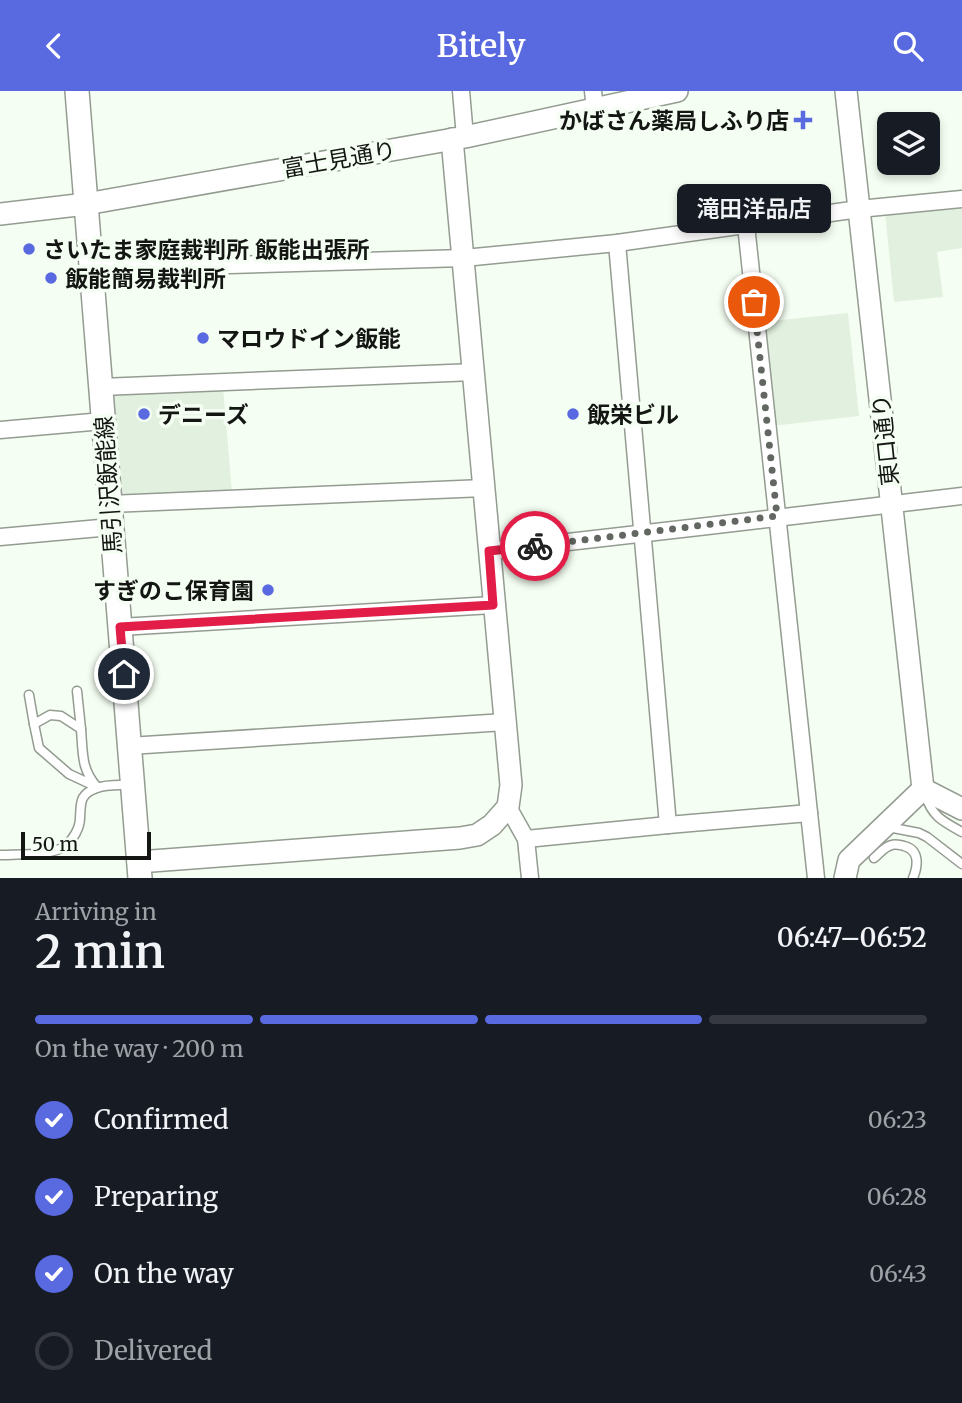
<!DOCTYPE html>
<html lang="en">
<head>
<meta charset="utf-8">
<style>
	body { margin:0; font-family:Merriweather,"Noto Sans JP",serif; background:#20242c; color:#f1f3f6; height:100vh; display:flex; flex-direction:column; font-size:26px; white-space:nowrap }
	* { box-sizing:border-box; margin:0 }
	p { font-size:23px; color:#9ea1a6 }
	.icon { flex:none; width:38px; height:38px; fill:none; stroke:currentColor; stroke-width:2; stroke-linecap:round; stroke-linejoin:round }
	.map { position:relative; height:787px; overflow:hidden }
	.side { display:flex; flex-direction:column; background:#171b24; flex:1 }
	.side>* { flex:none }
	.fabs { position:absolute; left:877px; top:21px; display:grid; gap:14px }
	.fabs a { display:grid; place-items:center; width:63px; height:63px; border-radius:10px; background:#171b24; box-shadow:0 4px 10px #0003; font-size:35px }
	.scale { position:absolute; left:21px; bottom:18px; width:130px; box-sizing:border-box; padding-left:7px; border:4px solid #131613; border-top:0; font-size:19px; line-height:24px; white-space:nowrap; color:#131613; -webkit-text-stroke:5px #f5fef2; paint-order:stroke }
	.pin { position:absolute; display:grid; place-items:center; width:60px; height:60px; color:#fff; margin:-30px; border:4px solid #fff; border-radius:50%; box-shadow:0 2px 7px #0007 }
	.courier { position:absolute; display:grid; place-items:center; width:70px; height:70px; margin:-35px; border:5px solid #e11d48; border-radius:50%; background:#fff; color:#222; box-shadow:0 2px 9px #0007 }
	.bubble { position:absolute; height:49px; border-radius:10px; background:#171b24; box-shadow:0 4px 10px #0003; font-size:23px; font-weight:600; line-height:49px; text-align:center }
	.head em { font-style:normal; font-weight:600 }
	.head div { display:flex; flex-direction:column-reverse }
	.head { display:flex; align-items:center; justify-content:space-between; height:119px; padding:0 35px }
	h1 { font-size:46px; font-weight:600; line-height:52px }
	.bar { display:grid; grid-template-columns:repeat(4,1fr); gap:10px 7px; align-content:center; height:84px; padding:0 35px }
	.bar i { height:9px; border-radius:5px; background:#363941 }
	.bar .current { background:#5969e0 }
	.bar p { grid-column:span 4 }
	ol { padding:0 35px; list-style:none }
	li { display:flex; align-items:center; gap:21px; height:77px }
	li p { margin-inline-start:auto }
	li .icon { padding:7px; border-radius:50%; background:#5969e0; color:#fff; stroke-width:4 }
	li:last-child { color:#9ea1a6 }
	li i { width:38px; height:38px; border:4px solid #363941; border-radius:50% }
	header { display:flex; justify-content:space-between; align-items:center; height:91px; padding:0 35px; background:#5969e0; color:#fff; font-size:32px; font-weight:600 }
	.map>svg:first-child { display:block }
	.built { fill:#e2f0df }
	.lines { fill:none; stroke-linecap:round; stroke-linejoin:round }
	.service-casing { stroke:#949c92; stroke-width:11 }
	.minor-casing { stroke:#949c92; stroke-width:19 }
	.tertiary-casing { stroke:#949c92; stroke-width:24 }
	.secondary-casing { stroke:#949c92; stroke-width:26 }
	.service { stroke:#fff; stroke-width:8 }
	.minor { stroke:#fff; stroke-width:16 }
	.tertiary { stroke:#fff; stroke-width:21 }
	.secondary { stroke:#fff; stroke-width:23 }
	.done { stroke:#626761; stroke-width:7; stroke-dasharray:0 12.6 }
	.route { stroke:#e11d48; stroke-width:9 }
	.poi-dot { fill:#5969e0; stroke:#f5fef2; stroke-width:2.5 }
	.labels { text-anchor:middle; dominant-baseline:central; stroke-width:7; stroke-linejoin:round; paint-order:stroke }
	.poi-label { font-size:23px; font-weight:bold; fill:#131613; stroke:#f5fef2; text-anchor:start }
	.street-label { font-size:23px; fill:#131613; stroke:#f5fef2 }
</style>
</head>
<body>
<header><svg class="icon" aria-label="back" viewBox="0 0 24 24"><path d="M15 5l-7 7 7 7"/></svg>Bitely<svg class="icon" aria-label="search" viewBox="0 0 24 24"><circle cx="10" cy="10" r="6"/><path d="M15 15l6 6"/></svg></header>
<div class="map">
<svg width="962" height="787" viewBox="0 0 962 787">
	<rect width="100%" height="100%" fill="#f5fef2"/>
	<!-- built -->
	<g class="built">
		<polygon points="962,113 962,157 937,161 943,206 894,211 885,121"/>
		<polygon points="848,222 859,325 772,335 761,231"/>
		<polygon points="223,296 232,402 119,408 111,300"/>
	</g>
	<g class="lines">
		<!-- service casing -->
		<g class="service-casing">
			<g id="service">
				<polyline points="77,600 81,638"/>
				<polyline points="29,604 34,633"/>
				<path d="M50,624L61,625L81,638C83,662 81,678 97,696L69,683L39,657L34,633Z"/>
				<path d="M925,704C933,726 942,730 962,741"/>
				<polyline points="888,736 919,742 927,746 962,773"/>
				<path d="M0,764C17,763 52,765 65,755C73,749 80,737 80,727C81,712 79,703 97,697C106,693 119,694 129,694"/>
				<path d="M874,767C879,763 885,755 892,754C894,753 902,754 904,755C920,759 918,775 913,787"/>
			</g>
		</g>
		<!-- minor casing -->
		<g class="minor-casing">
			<g id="minor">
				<polyline points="461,0 465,46"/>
				<polyline points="593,0 595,18"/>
				<polyline points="746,134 816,787"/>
				<polyline points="617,152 668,734"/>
				<polyline points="91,178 464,167 617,152 859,118 962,108"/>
				<polyline points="101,296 475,281"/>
				<polyline points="0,339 103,330"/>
				<polyline points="110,413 484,397"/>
				<polyline points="0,446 111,436"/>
				<path d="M489,460C647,443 804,423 962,405"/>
				<polyline points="120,536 493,514"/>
				<polyline points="129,655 505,631"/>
				<polyline points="508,716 526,748 530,787"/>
				<polyline points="526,748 668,734 809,722"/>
			</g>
		</g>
		<!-- tertiary casing -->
		<g class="tertiary-casing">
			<g id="tertiary">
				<polyline points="846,0 923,698"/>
				<polyline points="0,123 86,113 465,46 677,0"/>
				<polyline points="923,698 962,718"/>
				<path d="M138,771L460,747L477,744L492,734L508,716L511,694C490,479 473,263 452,48"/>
				<polyline points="845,787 849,769 923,698"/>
			</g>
		</g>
		<!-- secondary casing -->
		<g class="secondary-casing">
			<polyline id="secondary" points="77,0 140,787"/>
		</g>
		<!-- service -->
		<use href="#service" class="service"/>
		<!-- minor -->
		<use href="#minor" class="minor"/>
		<!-- tertiary -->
		<use href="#tertiary" class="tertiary"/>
		<!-- secondary -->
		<use href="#secondary" class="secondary"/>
	</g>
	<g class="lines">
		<!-- done -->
		<polyline class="done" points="535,455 777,425 754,211"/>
		<!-- route -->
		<polyline class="route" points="124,583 120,536 493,514 489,460 535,455"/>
	</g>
	<!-- markers -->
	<g class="poi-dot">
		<path d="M799.5 18.5h7v7h7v7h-7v7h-7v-7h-7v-7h7z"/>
		<circle cx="29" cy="158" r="7"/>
		<circle cx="51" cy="187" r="7"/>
		<circle cx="203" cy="247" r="7"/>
		<circle cx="144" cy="323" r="7"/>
		<circle cx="573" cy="323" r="7"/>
		<circle cx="268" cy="499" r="7"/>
	</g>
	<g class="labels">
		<!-- poi labels -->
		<g class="poi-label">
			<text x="789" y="29" text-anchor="end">かばさん薬局しふり店</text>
			<text x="43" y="158">さいたま家庭裁判所 飯能出張所</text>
			<text x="65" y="187">飯能簡易裁判所</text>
			<text x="217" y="247">マロウドイン飯能</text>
			<text x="158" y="323">デニーズ</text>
			<text x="587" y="323">飯栄ビル</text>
			<text x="254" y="499" text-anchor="end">すぎのこ保育園</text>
		</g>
		<!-- street labels -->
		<g class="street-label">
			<text transform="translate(339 68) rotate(-10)">富士見通り</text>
			<text transform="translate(885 349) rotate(-96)">東口通り</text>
			<text transform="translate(108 394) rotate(-94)">馬引沢飯能線</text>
		</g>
	</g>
</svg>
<div class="fabs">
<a><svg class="icon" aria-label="layers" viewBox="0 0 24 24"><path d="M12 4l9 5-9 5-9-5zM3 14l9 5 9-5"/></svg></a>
</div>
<div class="scale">50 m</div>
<div class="pin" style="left:754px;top:211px;background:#ea580c"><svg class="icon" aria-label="bag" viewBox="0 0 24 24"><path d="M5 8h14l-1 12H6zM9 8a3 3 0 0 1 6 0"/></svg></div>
<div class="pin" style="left:124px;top:583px;background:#1f2937"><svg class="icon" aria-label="home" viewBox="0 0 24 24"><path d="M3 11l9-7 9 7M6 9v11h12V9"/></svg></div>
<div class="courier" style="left:535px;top:455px"><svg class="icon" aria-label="bike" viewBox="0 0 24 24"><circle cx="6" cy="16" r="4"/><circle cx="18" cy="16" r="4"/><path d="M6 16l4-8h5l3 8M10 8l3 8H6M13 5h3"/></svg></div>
<div class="bubble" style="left:677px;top:93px;width:154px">滝田洋品店</div>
</div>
<section class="side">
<div class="head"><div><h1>2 min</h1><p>Arriving in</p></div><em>06:47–06:52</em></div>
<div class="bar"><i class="current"></i><i class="current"></i><i class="current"></i><i></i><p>On the way · 200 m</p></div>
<ol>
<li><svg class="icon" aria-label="check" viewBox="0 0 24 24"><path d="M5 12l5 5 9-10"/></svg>Confirmed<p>06:23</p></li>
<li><svg class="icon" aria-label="check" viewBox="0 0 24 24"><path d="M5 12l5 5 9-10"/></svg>Preparing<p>06:28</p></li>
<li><svg class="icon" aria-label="check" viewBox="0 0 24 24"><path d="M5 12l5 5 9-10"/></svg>On the way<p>06:43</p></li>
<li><i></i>Delivered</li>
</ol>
</section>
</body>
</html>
